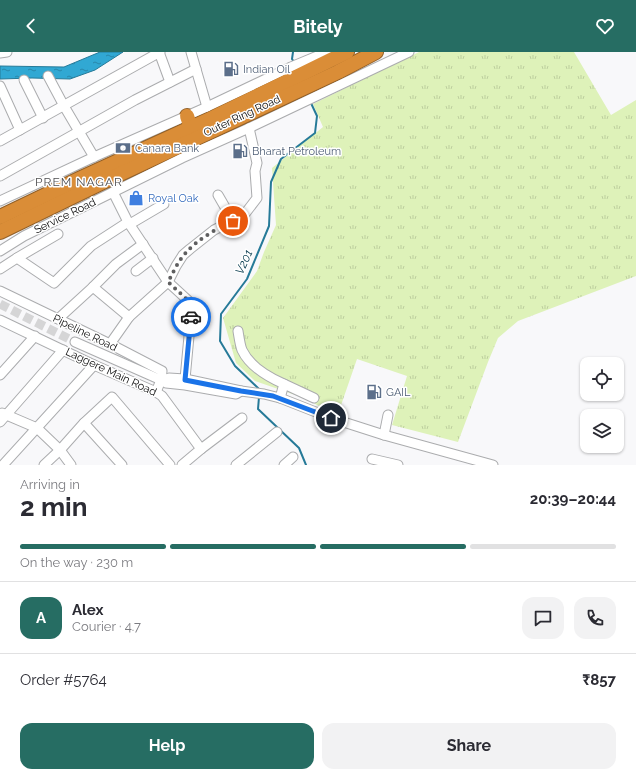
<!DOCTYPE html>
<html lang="en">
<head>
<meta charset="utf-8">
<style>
	body { margin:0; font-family:Raleway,sans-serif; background:#f2f2f3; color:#2b2b33; height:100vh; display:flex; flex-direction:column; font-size:15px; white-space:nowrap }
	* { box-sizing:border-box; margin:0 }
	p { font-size:13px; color:#7c7c81 }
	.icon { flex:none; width:22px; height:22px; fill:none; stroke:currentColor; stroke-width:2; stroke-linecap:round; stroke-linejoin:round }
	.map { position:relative; height:413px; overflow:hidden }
	.sheet { display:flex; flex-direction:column; background:#fff; flex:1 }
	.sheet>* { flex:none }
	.tools { position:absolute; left:580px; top:305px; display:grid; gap:8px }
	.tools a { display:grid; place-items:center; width:44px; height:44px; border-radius:8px; background:#fff; box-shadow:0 1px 3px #0004; font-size:20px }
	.pin { position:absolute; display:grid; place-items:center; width:34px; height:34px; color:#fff; margin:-17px; border:2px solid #fff; border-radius:50%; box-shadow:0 1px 4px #0007 }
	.courier { position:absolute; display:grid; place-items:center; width:40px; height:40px; margin:-20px; border:3px solid #1a73e8; border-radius:50%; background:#fff; color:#222; box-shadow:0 1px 5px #0007 }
	.summary em { font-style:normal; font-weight:700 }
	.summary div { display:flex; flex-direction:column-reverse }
	.summary { display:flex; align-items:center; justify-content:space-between; height:68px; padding:0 20px }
	h1 { font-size:26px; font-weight:700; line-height:30px }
	.bar { display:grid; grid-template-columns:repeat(4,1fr); gap:6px 4px; align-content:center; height:48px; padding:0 20px }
	.bar i { height:5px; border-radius:3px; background:#e1e1e2 }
	.bar .current { background:#266d63 }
	.bar p { grid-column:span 4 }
	.line { display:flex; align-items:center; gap:10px; padding:0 20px; border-top:1px solid #e1e1e2 }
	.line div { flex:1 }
	.round { display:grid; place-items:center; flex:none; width:42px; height:42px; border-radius:12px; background:#f2f2f3 }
	.cta { display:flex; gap:8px; margin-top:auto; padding:8px 20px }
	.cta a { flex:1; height:46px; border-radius:12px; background:#266d63; color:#fff; font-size:16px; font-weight:700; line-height:46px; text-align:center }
	.cta a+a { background:#f2f2f3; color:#2b2b33 }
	header { display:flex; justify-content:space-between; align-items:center; height:52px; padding:0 20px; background:#266d63; color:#fff; font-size:18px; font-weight:700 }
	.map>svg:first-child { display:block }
	.grass { fill:url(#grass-tufts) }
	.water { fill:url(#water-ripples); stroke:#267a98 }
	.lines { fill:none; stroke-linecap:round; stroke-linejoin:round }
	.stream { stroke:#267a98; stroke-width:2 }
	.minor-tunnel { stroke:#d5d5d6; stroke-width:9; stroke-dasharray:9 4.5; stroke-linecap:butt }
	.minor-casing { stroke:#abacae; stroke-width:11 }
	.highway-casing { stroke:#926028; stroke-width:16 }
	.minor { stroke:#fff; stroke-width:9 }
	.highway { stroke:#da8d37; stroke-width:14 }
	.done { stroke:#5f5f60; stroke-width:4; stroke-dasharray:0 7.2 }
	.route { stroke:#1a73e8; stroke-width:5 }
	.labels { text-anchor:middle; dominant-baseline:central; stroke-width:3; stroke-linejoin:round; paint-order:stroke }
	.service-label { font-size:11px; fill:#4e5e75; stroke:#fff; text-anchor:start }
	.street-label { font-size:11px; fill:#0d0d0d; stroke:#fff }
	.shop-label { font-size:11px; fill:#366cbe; stroke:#fff; text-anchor:start }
	.neighbourhood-label { font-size:12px; letter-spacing:1px; fill:#4e4e50; stroke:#fff }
	.water-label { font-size:12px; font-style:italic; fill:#104154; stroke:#fff }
</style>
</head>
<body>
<header><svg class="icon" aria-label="back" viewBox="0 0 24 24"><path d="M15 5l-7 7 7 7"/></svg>Bitely<svg class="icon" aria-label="heart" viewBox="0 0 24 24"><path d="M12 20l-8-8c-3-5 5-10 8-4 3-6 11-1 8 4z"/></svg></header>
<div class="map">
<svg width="636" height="413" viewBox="0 0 636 413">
	<defs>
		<pattern id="grass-tufts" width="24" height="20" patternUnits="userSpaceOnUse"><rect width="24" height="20" fill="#def2b9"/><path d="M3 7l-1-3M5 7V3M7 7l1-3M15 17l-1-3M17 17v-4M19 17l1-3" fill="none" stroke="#bdce9e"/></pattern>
		<pattern id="water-ripples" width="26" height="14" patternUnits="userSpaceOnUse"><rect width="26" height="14" fill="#31a8d3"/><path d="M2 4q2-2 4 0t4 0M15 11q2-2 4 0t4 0" fill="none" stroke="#2887aa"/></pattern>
	</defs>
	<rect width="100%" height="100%" fill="#f8f8fa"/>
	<!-- grass -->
	<polygon class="grass" points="419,0 574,0 611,63 636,48 636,224 518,269 498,286 488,310 458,390 392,373 407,324 357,307 339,359 319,354 304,346 255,329 236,311 223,266 257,219 264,200 276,173 272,116 323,75 313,52"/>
	<!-- water -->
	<polygon class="water" points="100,0 123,0 95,18 70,27 32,26 0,27 0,14 64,15"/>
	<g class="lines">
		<!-- stream -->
		<g class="stream">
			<polyline points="293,0 292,7 294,10"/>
			<polyline points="259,338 259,337 235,314 220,289 221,262 247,227 269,174 271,130 281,107 315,81 317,64 310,49"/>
			<polyline points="259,345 258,357 299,396 306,413"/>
		</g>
		<!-- minor-tunnel -->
		<polyline class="minor-tunnel" points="0,252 75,290"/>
		<!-- minor casing -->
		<g class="minor-casing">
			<g id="minor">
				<polyline points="159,0 170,30"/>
				<polyline points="191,0 207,55"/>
				<polyline points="0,1 7,0"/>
				<polyline points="48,24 64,54 94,105"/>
				<polyline points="24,28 43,66"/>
				<polyline points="0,34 20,78"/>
				<polyline points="0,89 160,0"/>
				<polyline points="0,124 135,48 196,17"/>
				<polyline points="113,140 128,170 168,230 192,252 185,327"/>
				<polyline points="218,143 233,169"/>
				<polyline points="0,149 94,105 207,55 291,15 327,0"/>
				<polyline points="130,172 164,152"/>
				<polyline points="0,199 24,184 182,106 249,76 409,0"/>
				<polyline points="17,206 58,182"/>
				<polyline points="0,217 17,206 54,231 91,194 128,170"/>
				<polyline points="136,219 153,206"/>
				<polyline points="93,235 129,265"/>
				<polyline points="0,239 110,292 162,319 161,328 156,340"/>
				<polyline points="58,267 93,235 116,212 143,192"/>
				<polyline points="0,268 94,313 156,340 162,344 201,397 182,413"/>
				<path d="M238,279C239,285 240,293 242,298C250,315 268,325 284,332L280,346"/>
				<polyline points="75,290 161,328 166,331 185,333 236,342 241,339 185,327 169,326 161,328"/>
				<polyline points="110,292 129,265 168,230 176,214 183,203 190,197 214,178 244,163 257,146 255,119 257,111 249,76"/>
				<polyline points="0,323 35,284"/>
				<polyline points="284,332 314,346"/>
				<polyline points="241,339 264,342 280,346 331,366 384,383 493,413"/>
				<polyline points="2,361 37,376 60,398 71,413"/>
				<polyline points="0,370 63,298"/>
				<polyline points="84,371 122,413"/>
				<polyline points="384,383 388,363"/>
				<polyline points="201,397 242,366"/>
				<polyline points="372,407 398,413"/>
				<polyline points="3,413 94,313"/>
				<polyline points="44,413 60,398 84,371 112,345 170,413"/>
				<polyline points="236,413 277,380"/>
				<polyline points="284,413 293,405"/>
			</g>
		</g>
		<!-- highway casing -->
		<g class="highway-casing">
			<g id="highway">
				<polyline points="187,64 191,76"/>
				<polyline points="0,165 79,127 212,66 347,0"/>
				<polyline points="0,180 103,130 338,20 376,0"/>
			</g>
		</g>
		<!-- minor -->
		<use href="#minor" class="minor"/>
		<!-- highway -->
		<use href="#highway" class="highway"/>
	</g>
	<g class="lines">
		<!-- done -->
		<path class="done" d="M191,265L192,252L168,230C173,221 177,211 184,203C196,188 216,177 233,169"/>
		<!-- route -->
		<polyline class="route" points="191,265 185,328 241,339 273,344 331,366"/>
	</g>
	<!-- icons -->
	<defs>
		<g id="fuel-bare" transform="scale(1.2)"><path d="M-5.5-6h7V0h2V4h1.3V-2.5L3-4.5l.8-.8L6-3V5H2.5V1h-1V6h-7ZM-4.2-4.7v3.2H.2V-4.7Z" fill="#5c6f8a" stroke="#fff" stroke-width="2.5" paint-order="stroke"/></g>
		<g id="bank-bare" transform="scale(1.2)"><path d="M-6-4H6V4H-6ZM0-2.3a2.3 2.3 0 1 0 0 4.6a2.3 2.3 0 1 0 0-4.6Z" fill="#5c6f8a" stroke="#fff" stroke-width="2.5" paint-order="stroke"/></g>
		<g id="shop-bare" transform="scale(1.2)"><path d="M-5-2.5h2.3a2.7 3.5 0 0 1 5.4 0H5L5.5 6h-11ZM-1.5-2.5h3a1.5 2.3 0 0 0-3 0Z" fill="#3f7fe0" stroke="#fff" stroke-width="2.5" paint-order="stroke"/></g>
	</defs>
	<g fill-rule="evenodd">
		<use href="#fuel-bare" x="231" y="17"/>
		<use href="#bank-bare" x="123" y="96"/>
		<use href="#fuel-bare" x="240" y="99"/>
		<use href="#shop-bare" x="136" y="146"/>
		<use href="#fuel-bare" x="374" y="340"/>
	</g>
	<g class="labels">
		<!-- service labels -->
		<g class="service-label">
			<text x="243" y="17">Indian Oil</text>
			<text x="135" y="96">Canara Bank</text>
			<text x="252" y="99">Bharat Petroleum</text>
			<text x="386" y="340">GAIL</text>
		</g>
		<!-- street labels -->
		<g class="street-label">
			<text transform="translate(242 64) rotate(-25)">Outer Ring Road</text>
			<text transform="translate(65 164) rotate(-26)">Service Road</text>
			<text transform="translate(85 281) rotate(26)">Pipeline Road</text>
			<text transform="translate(111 320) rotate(25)">Laggere Main Road</text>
		</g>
		<!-- shop labels -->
		<g class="shop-label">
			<text x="148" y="146">Royal Oak</text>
		</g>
		<!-- neighbourhood labels -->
		<g class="neighbourhood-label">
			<text x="79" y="130">PREM NAGAR</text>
		</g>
		<!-- water labels -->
		<g class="water-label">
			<text transform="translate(244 210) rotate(-66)">V201</text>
		</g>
	</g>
</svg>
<div class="tools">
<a><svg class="icon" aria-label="locate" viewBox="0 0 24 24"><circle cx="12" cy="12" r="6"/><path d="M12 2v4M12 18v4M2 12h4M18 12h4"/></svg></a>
<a><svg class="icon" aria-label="layers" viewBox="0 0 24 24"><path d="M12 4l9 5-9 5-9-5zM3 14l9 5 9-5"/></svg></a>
</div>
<div class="pin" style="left:233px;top:169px;background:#ea580c"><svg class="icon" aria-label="bag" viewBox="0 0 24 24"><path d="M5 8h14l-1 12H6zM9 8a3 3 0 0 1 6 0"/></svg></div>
<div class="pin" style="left:331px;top:366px;background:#1f2937"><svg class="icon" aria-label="home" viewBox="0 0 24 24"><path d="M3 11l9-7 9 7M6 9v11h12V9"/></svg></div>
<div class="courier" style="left:191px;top:265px"><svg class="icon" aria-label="car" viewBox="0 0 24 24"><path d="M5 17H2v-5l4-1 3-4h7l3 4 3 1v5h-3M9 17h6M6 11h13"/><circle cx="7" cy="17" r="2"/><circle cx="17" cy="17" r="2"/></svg></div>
</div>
<section class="sheet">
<div class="summary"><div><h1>2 min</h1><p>Arriving in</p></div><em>20:39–20:44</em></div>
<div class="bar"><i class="current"></i><i class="current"></i><i class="current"></i><i></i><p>On the way · 230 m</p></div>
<div class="line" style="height:72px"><b class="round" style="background:#266d63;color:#fff">A</b><div><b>Alex</b><p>Courier · 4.7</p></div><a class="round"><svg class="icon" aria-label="chat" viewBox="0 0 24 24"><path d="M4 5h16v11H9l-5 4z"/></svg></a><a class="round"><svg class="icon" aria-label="phone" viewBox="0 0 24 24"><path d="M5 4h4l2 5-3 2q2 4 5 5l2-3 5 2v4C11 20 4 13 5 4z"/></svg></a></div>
<div class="line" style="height:52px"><div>Order #5764</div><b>₹857</b></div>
<div class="cta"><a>Help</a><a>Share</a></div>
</section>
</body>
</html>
